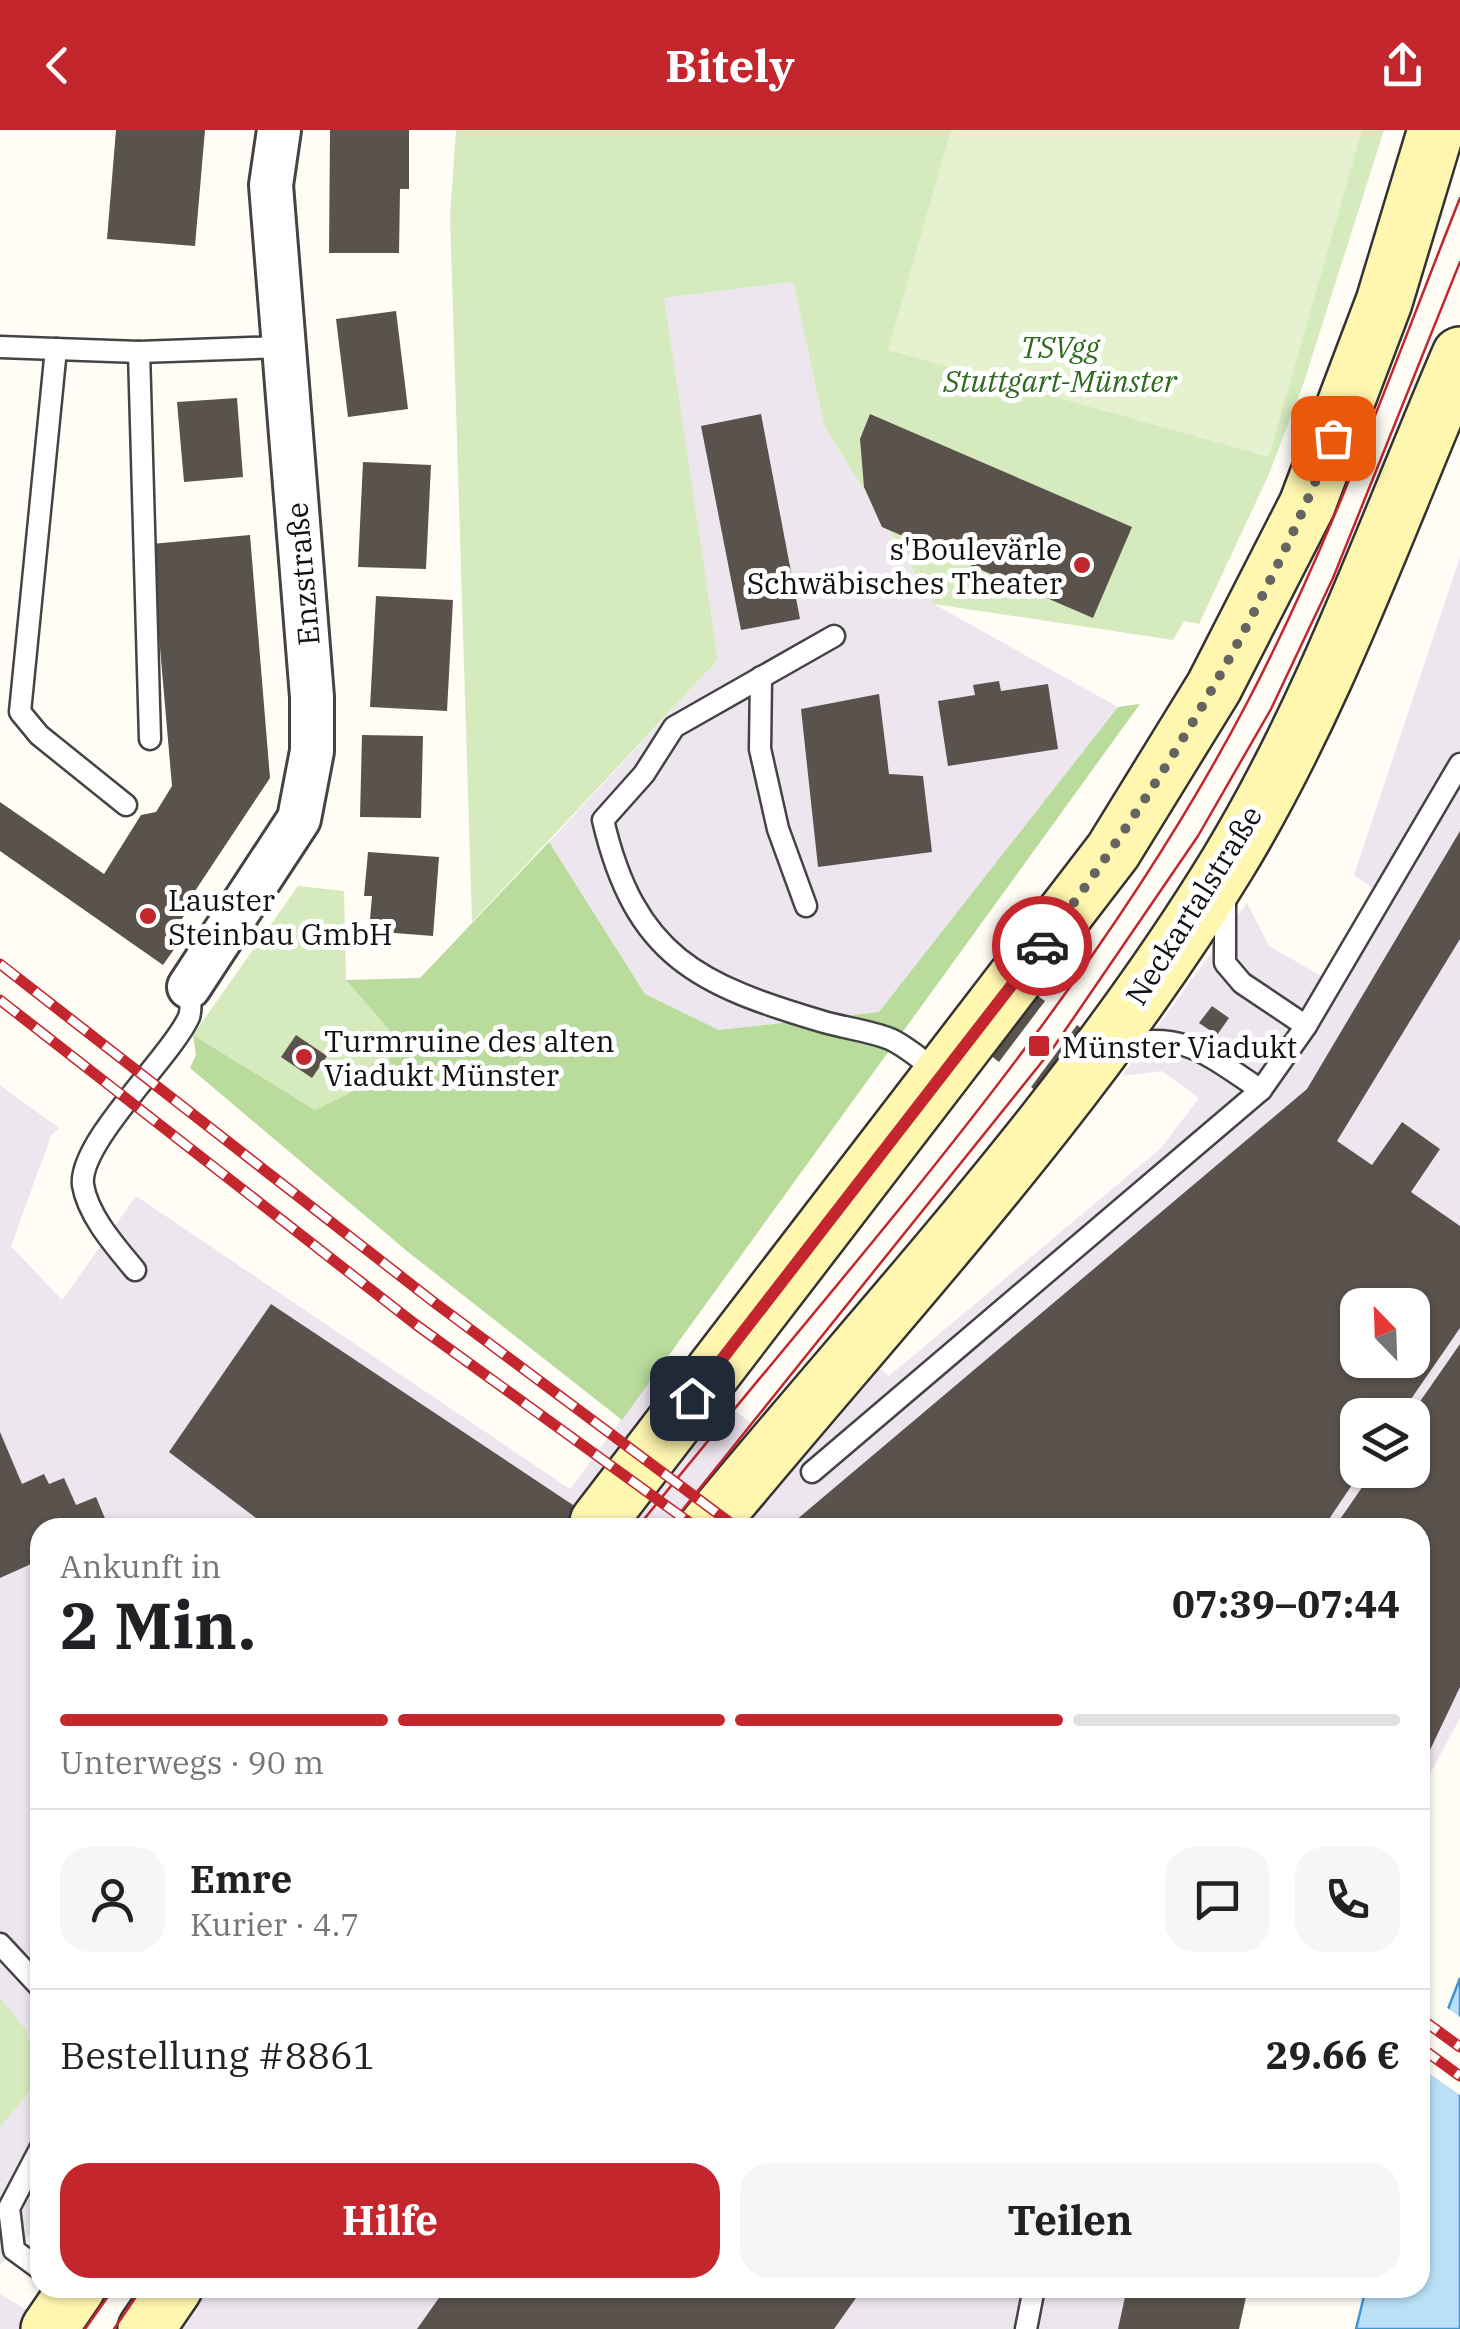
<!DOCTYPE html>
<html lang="de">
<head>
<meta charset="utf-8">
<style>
	body { margin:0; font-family:"IBM Plex Serif",serif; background:#f6f6f6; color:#202124; height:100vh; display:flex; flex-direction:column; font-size:38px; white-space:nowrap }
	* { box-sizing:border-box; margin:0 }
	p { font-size:32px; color:#757577 }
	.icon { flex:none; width:55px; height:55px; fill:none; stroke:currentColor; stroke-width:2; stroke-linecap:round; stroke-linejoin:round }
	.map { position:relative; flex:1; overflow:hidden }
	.drawer { position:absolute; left:30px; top:1388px; width:1400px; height:780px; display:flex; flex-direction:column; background:#fff; border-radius:30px; box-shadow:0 2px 8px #0004 }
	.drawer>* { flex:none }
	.needle { width:65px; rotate:337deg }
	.fabs { position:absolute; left:1340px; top:1158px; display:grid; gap:20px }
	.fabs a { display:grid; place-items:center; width:90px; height:90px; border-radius:20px; background:#fff; box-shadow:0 2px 8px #0004; font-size:50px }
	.pin { position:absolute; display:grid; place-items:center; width:85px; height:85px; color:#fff; margin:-42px; border-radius:20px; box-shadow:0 5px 15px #0006 }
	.courier { position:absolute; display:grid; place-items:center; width:100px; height:100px; margin:-50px; border:8px solid #c4262e; border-radius:50%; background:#fff; color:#222; box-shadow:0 2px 12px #0007 }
	.head em { font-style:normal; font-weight:800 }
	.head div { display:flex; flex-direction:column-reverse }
	.head { display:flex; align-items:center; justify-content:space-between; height:170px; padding:0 30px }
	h1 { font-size:65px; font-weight:800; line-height:75px }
	.bar { display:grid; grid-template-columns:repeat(4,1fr); gap:15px 10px; align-content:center; height:120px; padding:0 30px }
	.bar i { height:12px; border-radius:8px; background:#e0e0e0 }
	.bar .on { background:#c4262e }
	.bar p { grid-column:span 4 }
	.line { display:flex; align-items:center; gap:25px; padding:0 30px; border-top:2px solid #e0e0e0 }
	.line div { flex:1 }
	.round { display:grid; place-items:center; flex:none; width:105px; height:105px; border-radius:30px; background:#f6f6f6 }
	.primary-button { display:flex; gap:20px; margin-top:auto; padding:20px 30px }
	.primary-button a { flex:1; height:115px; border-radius:30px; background:#c4262e; color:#fff; font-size:40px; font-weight:800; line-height:115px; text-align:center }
	.primary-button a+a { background:#f6f6f6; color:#202124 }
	header { display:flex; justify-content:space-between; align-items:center; height:130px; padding:0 30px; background:#c4262e; color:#fff; font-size:45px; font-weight:800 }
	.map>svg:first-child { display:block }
	.industrial { fill:#eee6ef; fill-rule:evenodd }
	.green { fill:#d5ebbd }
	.forest { fill:#b9dc9c }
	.pitch { fill:#e6f2cf }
	.water { fill:#b9e0f7; stroke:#3f96cf; stroke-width:2.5 }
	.pier { fill:#fffdf5 }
	.building { fill:#5a524d; fill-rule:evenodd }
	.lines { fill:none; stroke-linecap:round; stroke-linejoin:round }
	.lane-casing { stroke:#444; stroke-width:25 }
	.street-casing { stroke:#444; stroke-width:48 }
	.secondary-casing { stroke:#333; stroke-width:60 }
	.lane { stroke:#fff; stroke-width:20 }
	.street { stroke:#fff; stroke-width:42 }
	.secondary { stroke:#fff6b0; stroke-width:55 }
	.tram { stroke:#c4262e; stroke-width:2.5 }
	.rail-casing { stroke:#c4262e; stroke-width:11 }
	.rail { stroke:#fff; stroke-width:8; stroke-dasharray:22; stroke-linecap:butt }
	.done { stroke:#646461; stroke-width:10; stroke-dasharray:0 18 }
	.route { stroke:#c4262e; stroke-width:12 }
	.poi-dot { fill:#c4262e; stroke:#fff; stroke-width:4 }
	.labels { text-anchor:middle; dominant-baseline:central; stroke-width:10; stroke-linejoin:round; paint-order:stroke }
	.park-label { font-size:30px; font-style:italic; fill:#2f6b1f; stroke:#fff }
	.poi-label { font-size:30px; fill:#111; stroke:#fff; text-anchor:start }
	.street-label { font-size:30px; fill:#111; stroke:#fff }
</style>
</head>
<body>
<header><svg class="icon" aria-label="back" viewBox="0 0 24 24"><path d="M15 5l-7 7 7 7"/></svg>Bitely<svg class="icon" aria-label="share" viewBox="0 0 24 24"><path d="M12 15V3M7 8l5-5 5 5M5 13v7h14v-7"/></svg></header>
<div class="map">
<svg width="1460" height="2199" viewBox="0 0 1460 2199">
	<rect width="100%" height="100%" fill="#fffdf5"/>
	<!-- industrial -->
	<g class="industrial">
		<polygon points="793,152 824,295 934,474 1118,577 880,882 719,900 645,864 549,712 718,530 663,168"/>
		<path d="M1460,427V1588L1420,1663V1398H40V2094L0,2135V955L59,998L51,1006L11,1116L62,1170L136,1066L570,1359L666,1229L794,1325L873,1233L889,1246L1161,1018L1199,968L1162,941L1122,946L1247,773L1269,816L1323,847L1376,761L1354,745ZM1358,1175H1412V1230H1358ZM1358,1285H1412V1340H1358Z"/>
		<polygon points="200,2158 1247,2158 1239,2199 170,2199"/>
		<polygon points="0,2164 59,2199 0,2199"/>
	</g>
	<!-- green -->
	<g class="green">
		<polygon points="456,0 1384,0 1304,252 1269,344 1199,494 1184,491 1173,510 934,474 824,295 793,152 664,168 718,530 472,792 450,86"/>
		<polygon points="298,756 344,761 346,850 401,914 366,955 315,980 193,905"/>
		<polygon points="0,1868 26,1900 39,1950 0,1997"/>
	</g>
	<!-- forest -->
	<polygon class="forest" points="1140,574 622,1290 408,1122 190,938 196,925 193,905 315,980 366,955 401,914 346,850 420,848 549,712 645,864 719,900 879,882 1118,577"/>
	<!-- pitch -->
	<polygon class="pitch" points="951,0 1362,0 1269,327 888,220"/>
	<!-- water -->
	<polygon class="water" points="1460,1848 1460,2199 1356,2199 1366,2158 1420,2158 1420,1952"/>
	<!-- pier -->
	<polygon class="pier" points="1443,1875 1460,1887 1460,1965 1420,1937"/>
	<!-- building -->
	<g class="building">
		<polygon points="116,0 205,0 195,116 107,109"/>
		<polygon points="330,0 409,0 409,59 400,59 399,123 329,123"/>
		<polygon points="396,181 408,279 348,287 336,189"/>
		<polygon points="237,268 243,347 184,352 177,272"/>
		<polygon points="761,284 800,489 741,500 701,296"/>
		<polygon points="870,284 1132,397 1093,488 882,397 864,357 860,309"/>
		<polygon points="363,332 431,335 426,439 358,437"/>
		<polygon points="250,405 270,648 195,761 199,764 171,805 180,811 163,835 0,721 0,672 104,744 141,685 156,682 172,656 151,414"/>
		<polygon points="376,466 453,470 447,581 370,577"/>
		<polygon points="999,551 1001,561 1048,554 1058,619 948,636 938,571 975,565 973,555"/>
		<polygon points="879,564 889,644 923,646 932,722 818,737 801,579"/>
		<polygon points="362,605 423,606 421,688 360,687"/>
		<path d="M1460,701V809L1337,1011L1372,1035L1402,992L1440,1019L1411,1062L1460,1096V1198L1400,1285H1358V1340H1362L1323,1398H895L889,1394L887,1398H804L795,1391L1307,959ZM1358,1175H1412V1230H1358Z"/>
		<polygon points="368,722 439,727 433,806 369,801 372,766 364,766"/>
		<polygon points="1035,864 1045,871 999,932 990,925"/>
		<polygon points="1212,876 1229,888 1217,905 1199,893"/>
		<polygon points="1077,895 1087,903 1041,965 1031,957"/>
		<polygon points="296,905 327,926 312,948 281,927"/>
		<polygon points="271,1174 588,1385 597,1398 269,1398 169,1322"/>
		<polygon points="1460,1214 1460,1557 1420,1641 1420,1398 1334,1398 1374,1340 1412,1340 1412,1283"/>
		<polygon points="0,1302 22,1354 44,1344 49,1354 64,1348 76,1375 96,1367 109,1398 40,1398 40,1430 0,1448"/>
		<polygon points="446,2158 863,2158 834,2199 417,2199"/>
		<polygon points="1127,2158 1248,2158 1239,2199 1118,2199"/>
	</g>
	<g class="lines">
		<!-- lane casing -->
		<g class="lane-casing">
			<g id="lane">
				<polyline points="0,217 139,222 281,217"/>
				<polyline points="56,219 20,582 39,605 126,675"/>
				<polyline points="139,222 150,609"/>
				<path d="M834,506L674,597L644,644L603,690C635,827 699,855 824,892C845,898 870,901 890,909C908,917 925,933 940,944"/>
				<polyline points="761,547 760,619 778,699 806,776"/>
				<polyline points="1225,768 1225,833 1242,853 1306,896"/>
				<path d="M1118,916C1183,899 1209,926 1261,960"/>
				<path d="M135,1140C116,1117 88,1086 83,1055C78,1013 170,928 189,887C192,879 190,866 189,857"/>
				<polyline points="812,1342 1261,960 1306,896 1460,634"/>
				<polyline points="0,1814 40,1857"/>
				<polyline points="40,2019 9,2078 14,2120 40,2139"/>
				<polyline points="1026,2199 1034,2158"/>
			</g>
		</g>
		<!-- street casing -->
		<g class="street-casing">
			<polyline id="street" points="189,857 299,689 312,621 312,567 271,55 279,0"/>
		</g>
		<!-- secondary casing -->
		<g class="secondary-casing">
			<g id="secondary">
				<polyline points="598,1392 1113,721 1214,557 1307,375 1384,172 1436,0"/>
				<path d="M706,1398C885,1181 1081,974 1228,733C1324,575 1387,395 1460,225"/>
				<polyline points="49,2199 77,2158"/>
				<polyline points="146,2199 174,2158"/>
			</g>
		</g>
		<!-- lane -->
		<use href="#lane" class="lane"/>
		<!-- street -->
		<use href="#street" class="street"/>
		<!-- secondary -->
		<use href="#secondary" class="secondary"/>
		<!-- tram -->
		<g class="tram">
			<path d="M637,1398C851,1132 1089,876 1248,571C1332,410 1393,237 1460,68"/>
			<polyline points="668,1398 1053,918 1198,706 1271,579 1333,448 1460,132"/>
			<polyline points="85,2199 114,2158"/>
			<polyline points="114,2199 142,2158"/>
		</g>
		<!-- rail casing -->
		<g class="rail-casing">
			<g id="rail">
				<polyline points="0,834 435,1173 737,1398"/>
				<polyline points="0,870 415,1194 697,1398"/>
				<polyline points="1420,1888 1460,1917"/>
				<polyline points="1420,1917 1460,1946"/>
			</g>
		</g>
		<!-- rail -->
		<use href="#rail" class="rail"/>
	</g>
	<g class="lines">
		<!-- done -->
		<path class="done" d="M1042,816C1159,660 1262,490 1333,308"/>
		<!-- route -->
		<polyline class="route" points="692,1268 1042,816"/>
	</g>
	<!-- markers -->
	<g class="poi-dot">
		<circle cx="1082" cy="435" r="10"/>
		<circle cx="148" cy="786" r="10"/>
		<rect x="1027" y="904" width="24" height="24" rx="5"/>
		<circle cx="304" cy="927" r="10"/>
	</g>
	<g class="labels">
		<!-- park labels -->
		<g class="park-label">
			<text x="1060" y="216">TSVgg<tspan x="1060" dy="34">Stuttgart-Münster</tspan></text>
		</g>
		<!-- poi labels -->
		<g class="poi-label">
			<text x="1062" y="418" text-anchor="end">s'Boulevärle<tspan x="1062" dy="34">Schwäbisches Theater</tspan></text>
			<text x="168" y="769">Lauster<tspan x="168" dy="34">Steinbau GmbH</tspan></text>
			<text x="324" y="910">Turmruine des alten<tspan x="324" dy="34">Viadukt Münster</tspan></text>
			<text x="1062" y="916">Münster Viadukt</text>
		</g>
		<!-- street labels -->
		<g class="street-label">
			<text transform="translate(302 444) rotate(-95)">Enzstraße</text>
			<text transform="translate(1193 775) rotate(-58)">Neckartalstraße</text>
		</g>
	</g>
</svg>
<div class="fabs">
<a><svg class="needle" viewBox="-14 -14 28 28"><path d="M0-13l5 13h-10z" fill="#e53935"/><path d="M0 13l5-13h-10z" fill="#757577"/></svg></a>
<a><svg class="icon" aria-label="layers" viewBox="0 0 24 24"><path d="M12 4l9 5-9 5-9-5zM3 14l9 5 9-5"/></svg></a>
</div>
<div class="pin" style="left:1333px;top:308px;background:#ea580c"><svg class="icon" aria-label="bag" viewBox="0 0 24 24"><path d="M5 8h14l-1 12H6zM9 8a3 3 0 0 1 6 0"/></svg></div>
<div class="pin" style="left:692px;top:1268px;background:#1f2937"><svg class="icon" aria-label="home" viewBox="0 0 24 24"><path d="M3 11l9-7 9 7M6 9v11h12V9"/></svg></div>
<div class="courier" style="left:1042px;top:816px"><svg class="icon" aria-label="car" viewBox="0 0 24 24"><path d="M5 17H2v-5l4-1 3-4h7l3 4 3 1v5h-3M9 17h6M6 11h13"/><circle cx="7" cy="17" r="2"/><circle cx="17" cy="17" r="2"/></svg></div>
<section class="drawer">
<div class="head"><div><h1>2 Min.</h1><p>Ankunft in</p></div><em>07:39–07:44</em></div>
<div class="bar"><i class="on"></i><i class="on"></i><i class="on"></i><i></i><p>Unterwegs · 90 m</p></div>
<div class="line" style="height:180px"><a class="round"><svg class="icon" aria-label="person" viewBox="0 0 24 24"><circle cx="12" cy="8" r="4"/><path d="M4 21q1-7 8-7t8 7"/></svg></a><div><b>Emre</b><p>Kurier · 4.7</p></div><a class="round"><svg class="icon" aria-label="chat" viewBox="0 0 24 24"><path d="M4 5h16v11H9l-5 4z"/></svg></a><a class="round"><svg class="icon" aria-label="phone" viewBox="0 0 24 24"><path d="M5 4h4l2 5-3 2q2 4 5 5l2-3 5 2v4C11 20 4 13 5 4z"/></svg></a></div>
<div class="line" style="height:130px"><div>Bestellung #8861</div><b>29.66 €</b></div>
<div class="primary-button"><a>Hilfe</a><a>Teilen</a></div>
</section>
</div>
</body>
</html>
